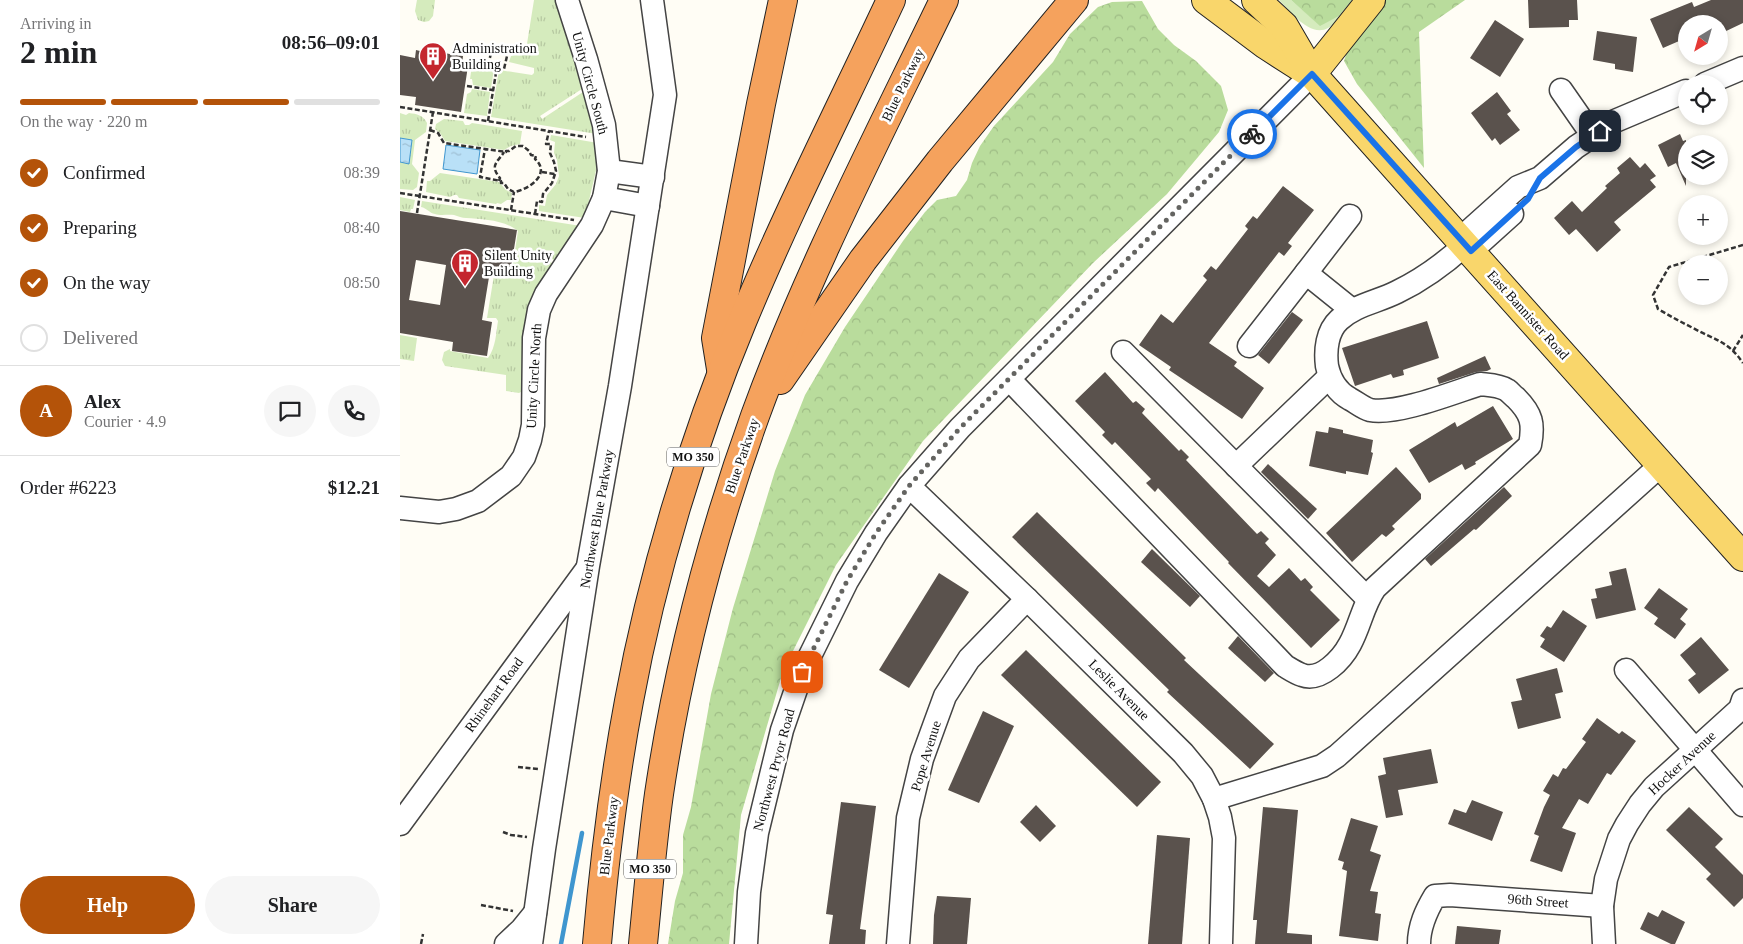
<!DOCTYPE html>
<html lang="en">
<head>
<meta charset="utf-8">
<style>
	body { margin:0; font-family:Georgia,serif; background:#f6f6f6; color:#202124; height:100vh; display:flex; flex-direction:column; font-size:19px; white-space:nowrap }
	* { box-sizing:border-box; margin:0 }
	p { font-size:16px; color:#757577 }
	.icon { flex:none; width:28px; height:28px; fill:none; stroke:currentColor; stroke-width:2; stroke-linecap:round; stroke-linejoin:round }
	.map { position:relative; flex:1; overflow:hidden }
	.sheet { display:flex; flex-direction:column; background:#fff; width:400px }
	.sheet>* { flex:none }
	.needle { width:32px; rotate:217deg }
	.buttons { position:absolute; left:1278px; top:15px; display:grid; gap:10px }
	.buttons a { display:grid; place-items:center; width:50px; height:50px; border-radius:50%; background:#fff; box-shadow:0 2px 8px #0003; font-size:25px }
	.pin { position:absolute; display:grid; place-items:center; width:42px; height:42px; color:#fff; margin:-21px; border-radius:10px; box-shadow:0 2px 8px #0006 }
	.courier { position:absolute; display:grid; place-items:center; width:50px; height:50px; margin:-25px; border:4px solid #1a73e8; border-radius:50%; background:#fff; color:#222; box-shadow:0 1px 6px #0007 }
	.summary em { font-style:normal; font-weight:700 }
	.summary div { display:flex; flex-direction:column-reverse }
	.summary { display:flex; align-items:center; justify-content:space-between; height:85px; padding:0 20px }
	h1 { font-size:32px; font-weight:700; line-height:38px }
	.bar { display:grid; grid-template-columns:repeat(4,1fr); gap:8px 5px; align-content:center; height:60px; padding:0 20px }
	.bar i { height:6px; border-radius:4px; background:#e0e0e0 }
	.bar .on { background:#b45309 }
	.bar p { grid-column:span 4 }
	.line { display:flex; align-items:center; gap:12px; padding:0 20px; border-top:1px solid #e0e0e0 }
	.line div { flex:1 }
	.round { display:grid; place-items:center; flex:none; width:52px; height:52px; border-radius:26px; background:#f6f6f6 }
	ol { padding:0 20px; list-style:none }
	li { display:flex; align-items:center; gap:15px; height:55px }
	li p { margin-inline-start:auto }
	li .icon { padding:5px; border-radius:50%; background:#b45309; color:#fff; stroke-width:4 }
	li:last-child { color:#757577 }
	li i { width:28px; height:28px; border:2px solid #e0e0e0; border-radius:50% }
	.cta { display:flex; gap:10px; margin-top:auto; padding:10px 20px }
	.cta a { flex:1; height:58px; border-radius:30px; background:#b45309; color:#fff; font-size:20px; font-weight:700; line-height:58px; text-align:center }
	.cta a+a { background:#f6f6f6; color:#202124 }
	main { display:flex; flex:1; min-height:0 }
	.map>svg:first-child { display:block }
	.grass { fill:url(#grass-tufts) }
	.forest { fill:url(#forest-crowns) }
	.water { fill:url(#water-ripples); stroke:#3f96cf }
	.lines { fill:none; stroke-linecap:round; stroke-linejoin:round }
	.stream { stroke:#3f96cf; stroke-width:4.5 }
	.building { fill:#5a524d; fill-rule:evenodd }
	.minor-casing { stroke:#444; stroke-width:25 }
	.major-casing { stroke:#222; stroke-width:30 }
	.highway-casing { stroke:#222; stroke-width:30 }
	.path { stroke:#333; stroke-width:2.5; stroke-dasharray:5 2.5; stroke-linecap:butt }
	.minor { stroke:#fff; stroke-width:22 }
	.major { stroke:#f9d66b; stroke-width:28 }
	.highway { stroke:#f5a25d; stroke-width:28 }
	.done { stroke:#646461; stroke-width:5; stroke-dasharray:0 9 }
	.route { stroke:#1a73e8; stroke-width:6 }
	.labels { text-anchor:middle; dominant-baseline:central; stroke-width:5; stroke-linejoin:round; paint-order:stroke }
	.shield { fill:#fff; stroke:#585858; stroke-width:1 }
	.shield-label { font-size:12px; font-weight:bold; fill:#111 }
	.poi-label { font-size:14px; fill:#111; stroke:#fff; text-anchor:start }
	.street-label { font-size:14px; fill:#111; stroke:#fff }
</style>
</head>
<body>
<main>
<section class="sheet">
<div class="summary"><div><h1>2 min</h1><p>Arriving in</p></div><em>08:56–09:01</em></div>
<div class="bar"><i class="on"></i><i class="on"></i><i class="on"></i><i></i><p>On the way · 220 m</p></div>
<ol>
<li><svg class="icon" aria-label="check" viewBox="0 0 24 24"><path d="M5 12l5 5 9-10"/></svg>Confirmed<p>08:39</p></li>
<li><svg class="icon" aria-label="check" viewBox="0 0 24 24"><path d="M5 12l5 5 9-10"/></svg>Preparing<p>08:40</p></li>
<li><svg class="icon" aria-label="check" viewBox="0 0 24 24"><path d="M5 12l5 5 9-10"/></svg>On the way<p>08:50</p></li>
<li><i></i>Delivered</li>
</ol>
<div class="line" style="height:90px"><b class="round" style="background:#b45309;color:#fff">A</b><div><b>Alex</b><p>Courier · 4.9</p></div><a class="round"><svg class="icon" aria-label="chat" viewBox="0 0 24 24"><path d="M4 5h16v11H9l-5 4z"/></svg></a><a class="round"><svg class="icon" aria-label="phone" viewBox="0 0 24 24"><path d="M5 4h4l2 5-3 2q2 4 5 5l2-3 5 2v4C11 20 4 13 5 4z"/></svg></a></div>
<div class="line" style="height:65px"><div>Order #6223</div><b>$12.21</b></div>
<div class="cta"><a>Help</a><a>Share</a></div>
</section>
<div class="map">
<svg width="1343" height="944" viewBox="0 0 1343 944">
	<defs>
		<pattern id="grass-tufts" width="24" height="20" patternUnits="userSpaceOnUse" patternTransform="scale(1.25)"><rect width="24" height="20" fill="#d5ebbd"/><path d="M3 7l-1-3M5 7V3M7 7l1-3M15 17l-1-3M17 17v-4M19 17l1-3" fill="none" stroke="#b6c8a1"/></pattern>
		<pattern id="forest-crowns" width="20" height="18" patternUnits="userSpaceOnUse" patternTransform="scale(1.25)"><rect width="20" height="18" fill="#b9dc9c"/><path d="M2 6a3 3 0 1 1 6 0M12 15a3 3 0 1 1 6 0" fill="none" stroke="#9ebc85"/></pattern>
		<pattern id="water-ripples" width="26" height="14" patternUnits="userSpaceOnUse" patternTransform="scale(1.25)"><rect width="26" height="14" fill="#b9e0f7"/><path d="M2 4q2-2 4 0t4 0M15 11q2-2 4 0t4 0" fill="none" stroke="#9ebfd3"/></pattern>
	</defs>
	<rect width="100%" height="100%" fill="#fffdf5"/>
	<!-- grass -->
	<g class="grass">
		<polygon points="17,0 35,0 33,16 29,21 24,22 18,20 15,11"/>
		<path d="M134,0H158L185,87L140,116L142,119L186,90L197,134L91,117L99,70L132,75L134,73V68L109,62L111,56C117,53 122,57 126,50Z"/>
		<path d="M879,0H891L920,25L939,16C936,20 933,26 928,28C910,38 890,11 879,0Z"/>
		<polygon points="72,65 94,69 91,88 73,85 72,79 70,79"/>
		<polygon points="72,89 90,92 87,116 64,113 67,94 71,92"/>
		<path d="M0,113L6,115L9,113C17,114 23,115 27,123L26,132L15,140L12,164L19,173L17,187L13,190L0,189V162L9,163L12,140L0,138Z"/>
		<polygon points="44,119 63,121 65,125 69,125 72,123 122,131 120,144 111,146 104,150 45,141 40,133 35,129 36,124"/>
		<polygon points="151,135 198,143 197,166 185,218 139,211 139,205 145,206 147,195 156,184 159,176 157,160 154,153 155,142 150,140"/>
		<polygon points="40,173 99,182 106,190 112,193 111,200 107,200 101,204 97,203 96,204 59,198 57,195 54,195 50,197 26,192 27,181 30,181"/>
		<polygon points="0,197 15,200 13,209 11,209 10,212 0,210"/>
		<path d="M22,201L181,226L155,262L149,255L147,256L155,268L123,391L119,393L106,391V375L45,366L42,360L44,352L50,349V351L88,358C96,347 96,333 98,321L96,318H87L94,275L111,277L118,231C105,220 82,219 66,218C62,218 58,216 54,215C48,214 41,216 35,214C29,213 27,208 21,207Z"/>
		<polygon points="0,335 17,338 14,361 0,359"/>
	</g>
	<!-- forest -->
	<g class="forest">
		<polygon points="891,0 952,0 939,16 920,26"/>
		<polygon points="985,0 1065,0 1019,32 1024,168 957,84 944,61 948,49 964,31"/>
		<polygon points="742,1 758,29 774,45 796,61 821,86 828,110 819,132 767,194 693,263 523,441 436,565 383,671 341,815 329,944 268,944 275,901 283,873 283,835 291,807 311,694 333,608 375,471 405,395 445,327 503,241 525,212 537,200 556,196 567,180 572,163 580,146 594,126 653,62 670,34 698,7 712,2"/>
	</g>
	<!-- water -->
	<g class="water">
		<polygon points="0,138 12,140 9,164 0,162"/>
		<polygon points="46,145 80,150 77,174 43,169"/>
	</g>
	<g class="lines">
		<!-- stream -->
		<polyline class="stream" points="161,944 182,833"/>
	</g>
	<!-- building -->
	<g class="building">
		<polygon points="1128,0 1177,0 1178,20 1169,20 1169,27 1129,28"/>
		<polygon points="1311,0 1343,0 1343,23 1322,33 1319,24 1286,24 1286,38 1263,48 1250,19 1292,2 1294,7"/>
		<polygon points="1095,20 1124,39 1100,77 1070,58"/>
		<polygon points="1197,31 1237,37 1233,72 1215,69 1215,64 1193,60"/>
		<polygon points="16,50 24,52 24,50 63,56 62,65 68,66 61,112 15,105 16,97 0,95 0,55 15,58"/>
		<polygon points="1097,92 1111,111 1107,114 1120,130 1100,145 1095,138 1092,141 1071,113"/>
		<polygon points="1280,134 1283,141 1286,140 1286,186 1276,163 1268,167 1258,145"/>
		<polygon points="1230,157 1240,168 1245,163 1256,176 1250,180 1256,187 1214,222 1221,230 1197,252 1176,229 1169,235 1154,218 1172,201 1182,212 1207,188 1205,186 1220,173 1217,168"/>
		<polygon points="883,186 914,210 888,243 892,246 884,256 879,252 809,343 837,362 834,366 864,388 842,419 769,370 771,367 739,345 761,314 773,323 807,280 803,276 811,266 816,270 848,229 845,226 853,216 857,219"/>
		<path d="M0,211L117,230L110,274L90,271L82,320L92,322L87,356L52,351L53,342L0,333ZM16,260L46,265L40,305L9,300Z"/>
		<polygon points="892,312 903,320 869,364 858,355"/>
		<polygon points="1027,321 1039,358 1003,370 1004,375 993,378 991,374 955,386 942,348"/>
		<polygon points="1085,356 1091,369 1087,371 1076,372 1039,384 1037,378"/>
		<polygon points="705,372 733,403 736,401 745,409 742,413 779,451 781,449 789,457 786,460 857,534 861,531 869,539 865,543 876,555 857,576 869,587 889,568 901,581 905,578 913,587 910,590 940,620 911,648 828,563 829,562 758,488 755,492 746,483 751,479 715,442 712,445 702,435 705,432 675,401"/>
		<polygon points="1093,406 1113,439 1075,462 1076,464 1065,470 1062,464 1029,483 1009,450 1055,422 1057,427"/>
		<polygon points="929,427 943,430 943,433 973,440 971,452 973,453 968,475 946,471 946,474 909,466 916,431 928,433"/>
		<polygon points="868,464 917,509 908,519 861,472"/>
		<polygon points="996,467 1021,494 1021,499 992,526 995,529 986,537 982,534 952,562 926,533"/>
		<polygon points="1104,487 1112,496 1076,530 1074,529 1031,566 1025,559"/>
		<polygon points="637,512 786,658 784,660 874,744 850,769 767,692 769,690 612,537"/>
		<polygon points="752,549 800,596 790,607 741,562"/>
		<polygon points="1226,568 1236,610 1196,619 1191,599 1197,598 1195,589 1212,585 1209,572"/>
		<polygon points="539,573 569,592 509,688 479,670"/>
		<polygon points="1259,588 1288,609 1280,619 1286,624 1275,639 1254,624 1258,618 1244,608"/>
		<polygon points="1163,610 1187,626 1164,662 1140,647 1145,639 1140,636 1147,626 1151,628"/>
		<polygon points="838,636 874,673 865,682 828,648"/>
		<polygon points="1301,637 1329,670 1299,694 1288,680 1296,674 1280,655"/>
		<polygon points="626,650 761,782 737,807 601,675"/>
		<polygon points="1157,668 1163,692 1155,694 1161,718 1118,729 1111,702 1122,700 1116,679"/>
		<polygon points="583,711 614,726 579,803 548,790"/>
		<polygon points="1197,718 1219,734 1222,731 1236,741 1211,775 1207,773 1188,804 1179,799 1162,828 1176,833 1162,872 1130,861 1139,836 1134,834 1144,807 1150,795 1143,791 1153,774 1158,777 1163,768 1166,769 1186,742 1182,739"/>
		<polygon points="1031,749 1038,783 998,790 1003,815 986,818 978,776 986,774 983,758"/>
		<polygon points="1072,800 1103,812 1092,841 1048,824 1054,809 1066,813"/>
		<polygon points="441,802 476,806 460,929 466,930 465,944 429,944 433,915 426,914"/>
		<polygon points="636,805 656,826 640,842 620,822"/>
		<polygon points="863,807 898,810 887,933 912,935 912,944 855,944 857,920 853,920"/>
		<polygon points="1289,807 1323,839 1315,847 1343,875 1343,898 1334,907 1306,879 1311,874 1266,830"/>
		<polygon points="951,818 978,826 970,851 981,855 970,891 978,892 975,913 981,914 978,941 939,936 947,871 942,869 944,862 938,860"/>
		<polygon points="757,835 790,838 782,944 748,944"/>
		<polygon points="537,896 571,898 567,944 533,944 534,915"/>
		<polygon points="1262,910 1285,922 1275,944 1271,944 1240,929 1248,912 1258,917"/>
		<polygon points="1057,926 1101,930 1099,944 1055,944"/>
	</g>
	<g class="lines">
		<!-- minor casing -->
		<g class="minor-casing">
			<g id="minor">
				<polyline points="1305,84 1343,68"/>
				<polyline points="1161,90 1193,136"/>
				<polyline points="209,171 253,177"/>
				<polyline points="204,198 248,206"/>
				<polyline points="1060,239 1118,187 1140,178 1176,147 1215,121 1286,91"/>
				<polyline points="1071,251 1112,214"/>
				<polyline points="906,273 950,216"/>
				<polyline points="849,346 906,273 952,310"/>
				<polyline points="723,352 968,599"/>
				<path d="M609,379L885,666C890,669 896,673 902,675C921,682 942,659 950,644C960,626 963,605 975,588L1130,445C1134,424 1132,414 1116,398C1113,396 1110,392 1107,390C1099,385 1088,385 1080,384C1052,393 997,415 970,410C963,408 956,402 950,399C937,392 930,380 927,366C925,350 927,331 939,320C955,305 977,302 997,292C1022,280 1044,264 1065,245"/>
				<polyline points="836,466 929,377"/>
				<polyline points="509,486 627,599 783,753 802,776 814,799 820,817 824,838 821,944"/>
				<polyline points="0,508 39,512 56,509 78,501 111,476 124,457 130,440 133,425 134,338 139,310 146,294 192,225 204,198 209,171 204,125 186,59 167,0"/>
				<polyline points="1226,670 1343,805"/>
				<polyline points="814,799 922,766 937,756 1262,464"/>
				<polyline points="0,824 187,569"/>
				<polyline points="106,944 122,929 135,913"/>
				<polyline points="131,944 144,849 188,566 220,386 265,95 252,0"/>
				<polyline points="346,944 349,892 357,833 382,730 402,672 447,581 476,533 509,486 560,428 912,74"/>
				<polyline points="498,944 508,818 522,759 534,726 545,696 569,659 627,599"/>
				<path d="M1019,944C1019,926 1026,911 1035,896L1050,895L1202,906"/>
				<polyline points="1204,944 1202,906 1206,879 1219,839 1227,824 1240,804 1254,787 1340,709 1343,700"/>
			</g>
		</g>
		<!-- major casing -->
		<g class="major-casing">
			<g id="major">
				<polyline points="806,0 866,45 908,72"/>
				<polyline points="856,0 884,26 912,74 1343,557"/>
				<polyline points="912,74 971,0"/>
			</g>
		</g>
		<!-- highway casing -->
		<g class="highway-casing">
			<g id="highway">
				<polyline points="321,369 316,338 361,104 383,0"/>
				<polyline points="380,380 463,260 540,161 674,0"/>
				<path d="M197,944C204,863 214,781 229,701C252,575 293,440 342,322C387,213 441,107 491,0"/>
				<path d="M243,944C248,894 252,844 259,794C278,666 311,538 355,416C407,273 478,137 544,0"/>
			</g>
		</g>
		<!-- path -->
		<g class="path">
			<polyline points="91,53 88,66 104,69 107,56"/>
			<polyline points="67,86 93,90"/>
			<polyline points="0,107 186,137"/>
			<polyline points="88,121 97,67"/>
			<path d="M30,130L38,133L44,143L106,152V151H109L116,146H123L129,151L131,155L136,156L135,159C152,174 128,190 114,192L108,189L104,183H101V181L80,177L85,149"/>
			<polyline points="142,172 155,174"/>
			<path d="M99,181L100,178C89,165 98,162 104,152"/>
			<polyline points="0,193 174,220"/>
			<polyline points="111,210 114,192"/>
			<polyline points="17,213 33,112"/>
			<polyline points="135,214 137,201 142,202 143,194 152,183 156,171 154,162 150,153 151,144 146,144 149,131"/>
			<path d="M1343,245L1269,267L1253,295L1258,309C1270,316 1281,322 1293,328C1315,340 1328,341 1343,363"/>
			<polyline points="1333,351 1343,335"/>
			<polyline points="118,767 138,769"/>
			<polyline points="103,832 111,835 127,837"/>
			<polyline points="81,905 113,911"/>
			<polyline points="21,944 23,934"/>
		</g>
		<!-- minor -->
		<use href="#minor" class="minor"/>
		<!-- major -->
		<use href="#major" class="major"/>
		<!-- highway -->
		<use href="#highway" class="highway"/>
	</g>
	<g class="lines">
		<!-- done -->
		<polyline class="done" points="402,672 447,581 476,533 509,486 560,428 852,134"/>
		<!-- route -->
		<polyline class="route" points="852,134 912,74 1071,251 1128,199 1140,178 1176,147 1200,131"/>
	</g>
	<!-- icons -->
	<defs>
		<g id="building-pin" transform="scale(1.4375)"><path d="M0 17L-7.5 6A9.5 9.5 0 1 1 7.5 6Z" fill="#c4262e" stroke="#fff"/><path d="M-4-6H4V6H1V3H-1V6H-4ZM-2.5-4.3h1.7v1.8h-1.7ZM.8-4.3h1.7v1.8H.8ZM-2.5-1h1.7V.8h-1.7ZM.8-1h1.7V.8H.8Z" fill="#fff"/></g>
	</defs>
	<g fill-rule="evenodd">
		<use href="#building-pin" x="33" y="56"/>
		<use href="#building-pin" x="65" y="263"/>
	</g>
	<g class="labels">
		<!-- shield labels -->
		<g class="shield">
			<rect x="267" y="447.5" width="52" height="19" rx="4"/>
			<rect x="224" y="859.5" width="52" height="19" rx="4"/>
		</g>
		<g class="shield-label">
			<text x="293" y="457">MO 350</text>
			<text x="250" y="869">MO 350</text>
		</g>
		<!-- poi labels -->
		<g class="poi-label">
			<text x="52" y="48">Administration<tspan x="52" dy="16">Building</tspan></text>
			<text x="84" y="255">Silent Unity<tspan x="84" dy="16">Building</tspan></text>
		</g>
		<!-- street labels -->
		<g class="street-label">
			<text transform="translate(190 83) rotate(75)">Unity Circle South</text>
			<text transform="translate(503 85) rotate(-64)">Blue Parkway</text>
			<text transform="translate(1128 315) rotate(48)">East Bannister Road</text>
			<text transform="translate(134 376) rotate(-87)">Unity Circle North</text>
			<text transform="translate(342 456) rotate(-71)">Blue Parkway</text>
			<text transform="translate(197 519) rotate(-80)">Northwest Blue Parkway</text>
			<text transform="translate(719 690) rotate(45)">Leslie Avenue</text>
			<text transform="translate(94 695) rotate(-54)">Rhinehart Road</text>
			<text transform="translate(526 756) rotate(-73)">Pope Avenue</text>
			<text transform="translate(1282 763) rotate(-43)">Hocker Avenue</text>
			<text transform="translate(374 770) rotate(-75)">Northwest Pryor Road</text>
			<text transform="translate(209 836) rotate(-83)">Blue Parkway</text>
			<text transform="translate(1138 901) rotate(4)">96th Street</text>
		</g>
	</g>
</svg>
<div class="buttons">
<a><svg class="needle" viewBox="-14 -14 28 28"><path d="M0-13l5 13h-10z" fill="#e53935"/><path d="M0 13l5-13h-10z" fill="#757577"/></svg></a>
<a><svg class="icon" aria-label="locate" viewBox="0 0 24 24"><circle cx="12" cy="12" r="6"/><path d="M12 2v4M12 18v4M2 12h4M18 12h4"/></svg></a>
<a><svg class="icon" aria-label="layers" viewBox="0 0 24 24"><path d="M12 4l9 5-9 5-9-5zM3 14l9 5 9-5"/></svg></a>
<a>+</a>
<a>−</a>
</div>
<div class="pin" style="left:402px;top:672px;background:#ea580c"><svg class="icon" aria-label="bag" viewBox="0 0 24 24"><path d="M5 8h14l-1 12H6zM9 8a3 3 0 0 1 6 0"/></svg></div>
<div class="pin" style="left:1200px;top:131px;background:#1f2937"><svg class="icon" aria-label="home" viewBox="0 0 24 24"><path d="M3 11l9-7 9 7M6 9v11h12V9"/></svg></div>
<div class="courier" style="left:852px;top:134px"><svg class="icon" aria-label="bike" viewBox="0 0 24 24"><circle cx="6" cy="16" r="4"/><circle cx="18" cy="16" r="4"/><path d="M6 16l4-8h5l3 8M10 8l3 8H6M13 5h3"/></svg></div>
</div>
</main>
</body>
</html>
